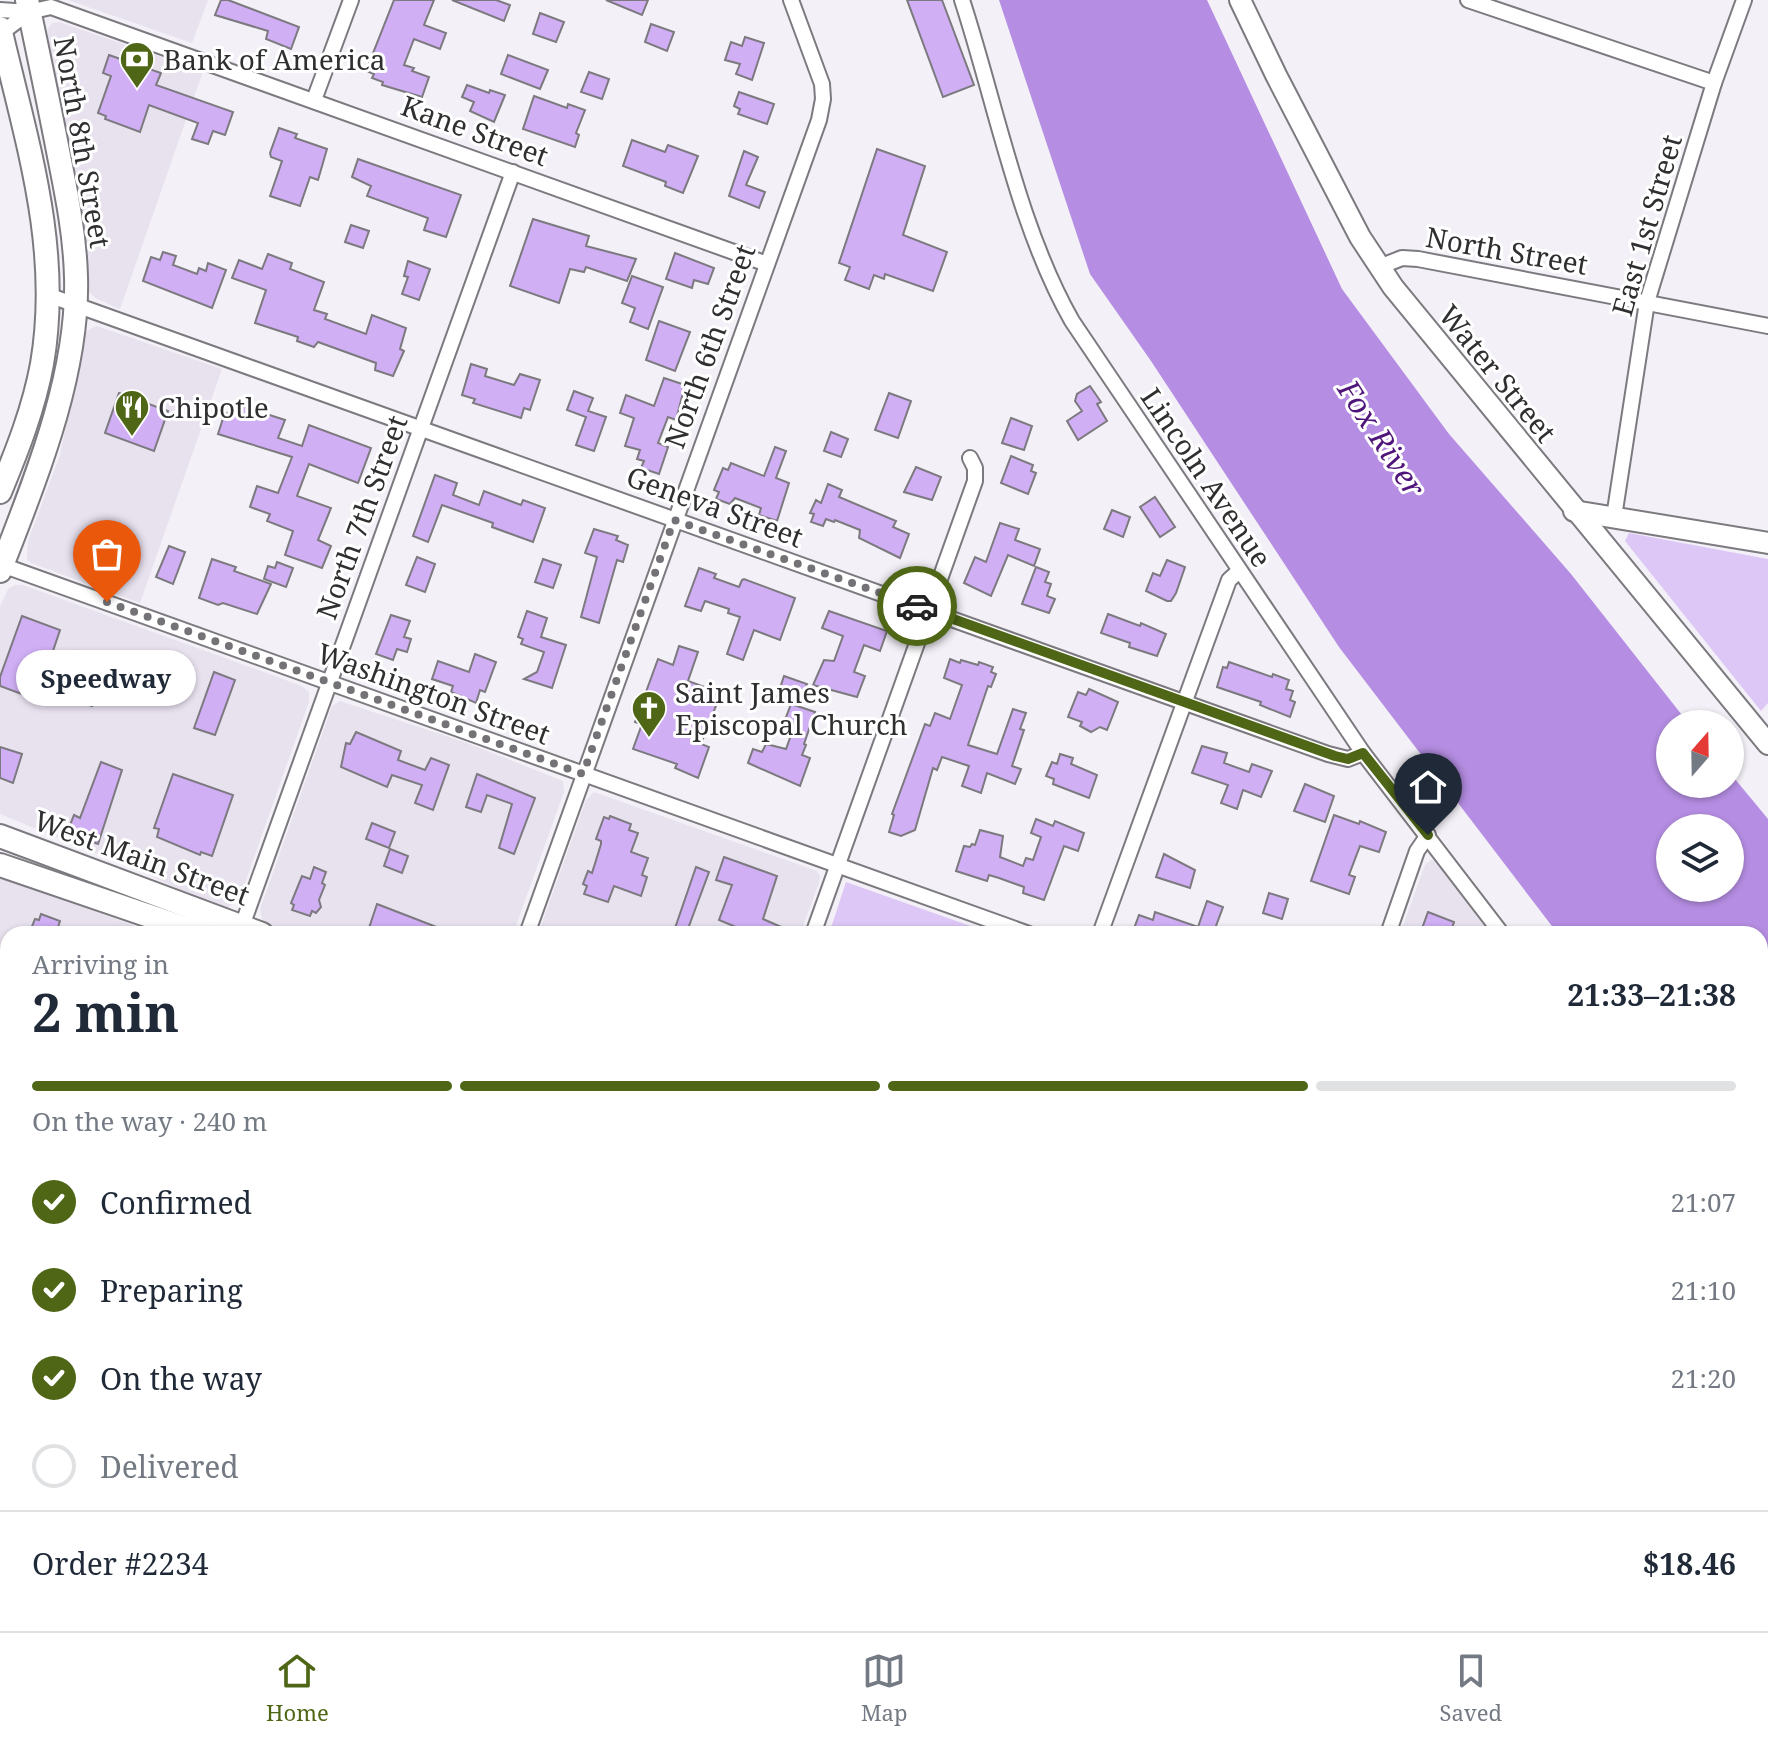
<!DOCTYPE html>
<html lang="en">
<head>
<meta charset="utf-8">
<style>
	body { margin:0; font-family:"Noto Serif",serif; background:#f2f2f3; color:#1f2937; height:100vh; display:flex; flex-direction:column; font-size:30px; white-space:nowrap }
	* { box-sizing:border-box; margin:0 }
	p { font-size:26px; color:#747a83 }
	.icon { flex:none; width:44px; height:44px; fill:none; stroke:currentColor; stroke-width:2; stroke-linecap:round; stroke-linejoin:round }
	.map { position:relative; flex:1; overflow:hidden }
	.side { position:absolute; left:0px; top:926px; width:1768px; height:706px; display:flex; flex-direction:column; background:#fff; border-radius:24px 24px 0 0; box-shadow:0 2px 6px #0004 }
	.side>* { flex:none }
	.needle { width:52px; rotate:20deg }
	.controls { position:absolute; left:1656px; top:710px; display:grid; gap:16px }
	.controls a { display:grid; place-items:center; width:88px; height:88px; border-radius:50%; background:#fff; box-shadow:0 2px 6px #0004; font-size:40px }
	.pin { position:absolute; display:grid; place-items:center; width:68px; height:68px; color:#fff; margin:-82px -34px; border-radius:50% 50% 50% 0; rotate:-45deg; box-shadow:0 0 8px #0007 }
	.pin .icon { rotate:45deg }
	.courier { position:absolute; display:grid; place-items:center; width:80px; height:80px; margin:-40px; border:6px solid #4e6616; border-radius:50%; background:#fff; color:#222; box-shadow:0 2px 10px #0007 }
	.bubble { position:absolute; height:56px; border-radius:28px; background:#fff; box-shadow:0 2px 6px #0004; font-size:26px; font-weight:700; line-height:56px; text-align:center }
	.head em { font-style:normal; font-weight:700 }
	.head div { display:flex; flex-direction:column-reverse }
	.head { display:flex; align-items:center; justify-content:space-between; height:136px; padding:0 32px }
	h1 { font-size:52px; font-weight:700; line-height:60px }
	.bar { display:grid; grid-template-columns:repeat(4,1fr); gap:12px 8px; align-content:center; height:96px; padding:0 32px }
	.bar i { height:10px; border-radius:6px; background:#e0e1e3 }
	.bar .on { background:#4e6616 }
	.bar p { grid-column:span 4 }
	.line { display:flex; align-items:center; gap:20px; padding:0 32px; border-top:2px solid #e0e1e3 }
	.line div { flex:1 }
	ol { padding:0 32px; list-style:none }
	li { display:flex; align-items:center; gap:24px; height:88px }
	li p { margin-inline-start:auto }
	li .icon { padding:8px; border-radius:50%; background:#4e6616; color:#fff; stroke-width:4 }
	li:last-child { color:#747a83 }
	li i { width:44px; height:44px; border:4px solid #e0e1e3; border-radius:50% }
	.tabs { display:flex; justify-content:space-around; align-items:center; height:112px; border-top:2px solid #e0e1e3; background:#fff; font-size:22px; color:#747a83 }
	.tabs a { display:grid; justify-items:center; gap:4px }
	.tabs .on { color:#4e6616 }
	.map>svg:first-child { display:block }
	.built { fill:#e8e2ef }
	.green { fill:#ddc7f7 }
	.water { fill:#b58de2; fill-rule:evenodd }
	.building { fill:#d0aff5; stroke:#7c797f; stroke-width:2 }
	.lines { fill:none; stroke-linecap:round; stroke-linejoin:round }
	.street-casing { stroke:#7c7a7f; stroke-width:18 }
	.secondary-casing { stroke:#7c7a7f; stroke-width:24 }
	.primary-casing { stroke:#7c7a7f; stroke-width:26 }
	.street { stroke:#fff; stroke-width:14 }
	.secondary { stroke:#fff; stroke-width:20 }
	.primary { stroke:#fff; stroke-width:22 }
	.done { stroke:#747276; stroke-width:8; stroke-dasharray:0 14.4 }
	.route { stroke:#4e6616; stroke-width:10 }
	.labels { text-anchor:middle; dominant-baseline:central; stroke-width:6; stroke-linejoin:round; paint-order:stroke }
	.poi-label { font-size:28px; fill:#2f2e30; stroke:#fff; text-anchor:start }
	.street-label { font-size:28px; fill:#2f2e30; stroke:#fff }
	.water-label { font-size:30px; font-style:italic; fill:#4f1479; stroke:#fff }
</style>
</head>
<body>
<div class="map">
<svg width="1768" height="1631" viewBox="0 0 1768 1631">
	<rect width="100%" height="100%" fill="#f3f0f7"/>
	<!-- built -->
	<g class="built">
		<polygon points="68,0 208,0 192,43"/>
		<polygon points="59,22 203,71 120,309 97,299 89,292 86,283 85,236 78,183 46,43 46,32 52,23"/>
		<polygon points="97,326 222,369 140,603 31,563 27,559 28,541 60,455 84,335 88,330"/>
		<polygon points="15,585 23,585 302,686 309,692 309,702 240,897 235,903 227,908 219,908 142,872 0,814 0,606 8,589"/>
		<polygon points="340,701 467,743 563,781 564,792 513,934 290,934 263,922 260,909 332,706"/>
		<polygon points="594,792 817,871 820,876 819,883 800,934 538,934 586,800"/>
		<polygon points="1431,860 1436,861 1490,934 1400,934 1425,865"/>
		<polygon points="0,879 17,883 157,934 8,934 8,1010 0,1008"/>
		<polygon points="1760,1277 1768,1290 1768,1465 1765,1473 1760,1471"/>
		<polygon points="1442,1624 1698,1624 1695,1631 1440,1631"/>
	</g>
	<!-- green -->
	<g class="green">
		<polygon points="1629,533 1768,559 1768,703 1761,711 1625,541"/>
		<polygon points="846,882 993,934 829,934"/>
	</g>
	<!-- water -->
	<path class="water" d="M999,0H1207L1342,289L1449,434L1571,574L1689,724H1670V784H1730V773L1768,819V1219L1760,1207V934H1558L1339,647L1151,361L1090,274ZM1670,828H1730V888H1670Z"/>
	<!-- building -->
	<g class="building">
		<polygon points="221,0 228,0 299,27 291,49 266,39 268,31 215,15"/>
		<polygon points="394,0 434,0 424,25 446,33 440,49 414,39 404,65 414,68 412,71 429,77 422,97 382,85 383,82 372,78 374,74 366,71"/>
		<polygon points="452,0 496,0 510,5 504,21"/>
		<polygon points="606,0 648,0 642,15"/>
		<polygon points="907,0 942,0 974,85 943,97"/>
		<polygon points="540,13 564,22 556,42 533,34"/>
		<polygon points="651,24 674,32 667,51 645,42"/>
		<polygon points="745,37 764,43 752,80 736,74 740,64 725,60 731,42 742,46"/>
		<polygon points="109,55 161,73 156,85 233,112 225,135 213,131 208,144 192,139 198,123 149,105 140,132 105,119 106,116 98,113 111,76 103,73"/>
		<polygon points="508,55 548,70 540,89 501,74"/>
		<polygon points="589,72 609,79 602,99 581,92"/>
		<polygon points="467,85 489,93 490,90 505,95 494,122 470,111 474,102 462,97"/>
		<polygon points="739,92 774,104 767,124 738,114 740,109 734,106"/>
		<polygon points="534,96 567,108 568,104 585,110 576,133 579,135 575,147 523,129"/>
		<polygon points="279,128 297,134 295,138 327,149 318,180 310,177 300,206 270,196 282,161 271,157 270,153"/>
		<polygon points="632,140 665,152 668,145 698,156 683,193 665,186 666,182 623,166"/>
		<polygon points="877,149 925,166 903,235 947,252 933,291 885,274 884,279 874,275 869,289 845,280 850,267 839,263"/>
		<polygon points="744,151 758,157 746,185 765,192 759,208 729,196"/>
		<polygon points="358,159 461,195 446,237 424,230 428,218 367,196 371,186 352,177"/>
		<polygon points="533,219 589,236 586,246 636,259 627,281 586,267 584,272 570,269 559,303 510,286"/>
		<polygon points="351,225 369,231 363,248 345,242"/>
		<polygon points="163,252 176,256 173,265 197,274 199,268 206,271 208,263 226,270 212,308 143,281 151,257 160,260"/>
		<polygon points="675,253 714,268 708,284 694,280 692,288 666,279"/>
		<polygon points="268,254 292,263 290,269 324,282 314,310 327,314 325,319 366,334 372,315 406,328 400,349 404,351 393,376 375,370 376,363 318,342 314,347 297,341 298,337 255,323 266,290 232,278 239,260 262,269"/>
		<polygon points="408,261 430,269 419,300 402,294 408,277 404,276"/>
		<polygon points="632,276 663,287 648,329 630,322 635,308 622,303"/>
		<polygon points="659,321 690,332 675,371 646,360"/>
		<polygon points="471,364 487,369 485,376 514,385 520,374 540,380 530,410 524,408 521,418 473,403 475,399 462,395"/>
		<polygon points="664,378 685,385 676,420 668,417 658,443 668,447 659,474 641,468 644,461 637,459 640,450 625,446 634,418 620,413 626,395 654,406"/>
		<polygon points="1090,386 1101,402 1097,404 1107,421 1078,440 1067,421 1082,411 1075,401 1077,394"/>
		<polygon points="574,391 593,398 588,411 606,417 594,451 576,445 586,417 567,410"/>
		<polygon points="119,393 168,411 154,451 105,433"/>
		<polygon points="889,393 911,401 898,438 875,430"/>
		<polygon points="232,403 285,420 278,438 302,446 309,425 371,448 358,483 309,464 297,496 331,508 318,540 331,546 322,568 285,555 293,531 267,521 270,514 250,507 257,486 278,493 292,457 218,434 225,412 228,414"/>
		<polygon points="1011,418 1032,426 1024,450 1002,443"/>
		<polygon points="831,432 848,439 841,457 824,451"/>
		<polygon points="775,447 786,451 776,478 789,483 777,521 759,515 761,508 735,498 730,504 716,499 719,492 714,490 723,468 728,470 731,463 764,476"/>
		<polygon points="1011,456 1033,465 1031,471 1036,473 1028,494 1001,483"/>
		<polygon points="916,467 941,477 932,500 904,492"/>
		<polygon points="435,475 457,483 453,495 479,505 484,491 521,505 523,500 545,508 533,542 492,527 493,523 442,505 428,542 413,536"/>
		<polygon points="828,484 842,490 839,497 896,521 893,527 909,534 900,558 859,538 860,530 835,520 834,522 826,519 823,526 811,522 814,514 810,513 816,500 821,503"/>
		<polygon points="1155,497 1175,527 1160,537 1140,507"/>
		<polygon points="1112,510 1130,517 1123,537 1104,529"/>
		<polygon points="1000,523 1019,529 1015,540 1040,549 1034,566 1008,555 991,596 964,583 975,557 986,562"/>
		<polygon points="594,529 618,536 616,540 628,545 623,562 617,560 599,623 581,617 597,557 585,553"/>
		<polygon points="169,546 185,552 173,584 156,577"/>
		<polygon points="417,557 435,564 425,592 406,585"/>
		<polygon points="212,559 236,567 234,571 271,584 257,614 223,603 218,605 199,598"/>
		<polygon points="543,559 561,565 553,588 535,582"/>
		<polygon points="1167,560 1185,567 1176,593 1171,601 1167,601 1146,591 1153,573 1160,576"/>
		<polygon points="277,562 293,568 286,587 264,579 268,566 275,568"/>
		<polygon points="1036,567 1049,572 1045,582 1051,584 1047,596 1055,599 1049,613 1022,604"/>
		<polygon points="699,568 716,574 714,578 739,587 742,580 744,579 795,598 780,640 754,630 743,660 727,654 740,617 728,613 729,609 705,601 701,611 685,606"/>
		<polygon points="527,611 547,618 541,637 566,645 552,688 524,679 537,672 544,652 521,644 523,639 518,637"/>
		<polygon points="829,611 887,631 880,651 864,645 854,672 865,676 857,697 813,685 824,660 834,661 843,636 822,628"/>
		<polygon points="1108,614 1140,626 1141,623 1166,634 1157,656 1129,647 1130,643 1101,633"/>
		<polygon points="391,615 410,621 404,637 411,639 407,652 397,649 393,660 376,654"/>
		<polygon points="22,616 60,630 53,651 77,660 80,651 108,661 92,706 65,697 67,690 42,681 35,699 0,686 0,677"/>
		<polygon points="679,646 698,652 688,681 721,693 701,744 709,747 698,778 675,768 677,764 633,749 642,724 635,722 658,659 673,665"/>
		<polygon points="475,654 496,662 485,692 480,690 476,703 451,692 453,686 432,679 438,661 469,672"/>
		<polygon points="950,659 960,663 961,660 978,665 979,662 993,667 991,672 996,674 991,687 988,686 968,745 997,754 1013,709 1026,713 1020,729 1024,730 1012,766 1021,769 1015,784 987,773 981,793 962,786 969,766 942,757 937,770 933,768 915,830 901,836 889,832 894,815 892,814 925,724 930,726 935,713 950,719 962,685 944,678"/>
		<polygon points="1229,662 1272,677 1273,674 1289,680 1286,689 1293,691 1290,700 1295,702 1290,717 1260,705 1261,702 1217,687 1223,667 1227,668"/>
		<polygon points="214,672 235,680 215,735 194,728"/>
		<polygon points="784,676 807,684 799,705 777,697"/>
		<polygon points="1089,689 1118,702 1107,730 1100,727 1091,732 1080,726 1082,722 1068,717 1078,692 1086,695"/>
		<polygon points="791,704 815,712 804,744 806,745 802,755 810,758 800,786 748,763 753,749 762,752 766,744 786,749 795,724 785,720"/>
		<polygon points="356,732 401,751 398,760 425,770 431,758 449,765 433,810 415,803 422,785 392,775 387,787 341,767 346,743 350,744"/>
		<polygon points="1202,746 1227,753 1224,763 1249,772 1252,764 1272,771 1261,797 1243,790 1237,809 1221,803 1228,785 1192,773"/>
		<polygon points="0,747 22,754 13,783 0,778"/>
		<polygon points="1060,754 1073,758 1071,764 1097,775 1089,798 1053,784 1054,779 1046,776 1052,762 1057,764"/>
		<polygon points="101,762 122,770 98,844 67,833 74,815 80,818"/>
		<polygon points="173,774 233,795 212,856 201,852 200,855 157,837 159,829 154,828"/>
		<polygon points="477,774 535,798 514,854 499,848 512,804 487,795 481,812 466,807"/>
		<polygon points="1305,784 1334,796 1325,822 1294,811"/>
		<polygon points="1334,815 1359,824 1360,821 1386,832 1379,852 1360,846 1349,875 1355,877 1349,894 1311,881"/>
		<polygon points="610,816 631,824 629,830 638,833 631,852 648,858 642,875 647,877 641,896 614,886 608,902 584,894 587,886 583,884 588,871 592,873 601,844 601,841 596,839 604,817 609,819"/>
		<polygon points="1036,819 1053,826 1055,821 1084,833 1078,851 1064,846 1044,900 1023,893 1024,887 999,878 989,875 987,881 956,871 964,846 970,847 972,844 975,845 980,830 1003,836 1000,857 1023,866 1026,858 1033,860 1041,837 1031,833"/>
		<polygon points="372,823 395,832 389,848 366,839"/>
		<polygon points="390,849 408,856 402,873 384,866"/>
		<polygon points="1164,854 1195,870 1190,888 1156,877"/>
		<polygon points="724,857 777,876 763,919 797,934 741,934 743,930 719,920 732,885 716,880"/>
		<polygon points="314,867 326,872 322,883 325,885 319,900 321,907 316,913 312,911 310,916 292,910 294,905 291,903 302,876 310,879"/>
		<polygon points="696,867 709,872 686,934 673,934"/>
		<polygon points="1269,893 1288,899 1282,919 1263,913"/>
		<polygon points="1207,901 1223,907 1213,934 1132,934 1139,915 1153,920 1155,912 1198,927"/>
		<polygon points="377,904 452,933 452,934 367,934"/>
		<polygon points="1428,912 1454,922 1450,934 1420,934"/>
		<polygon points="41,914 60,921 58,927 72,934 29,934 35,919 39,920"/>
	</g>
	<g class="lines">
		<!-- street casing -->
		<g class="street-casing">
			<g id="street">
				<path d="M962,0C996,104 1018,226 1072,321L1363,753L1502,934"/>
				<polyline points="1468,0 1714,83"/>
				<polyline points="0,10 29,12"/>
				<polyline points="0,34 29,12 51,7 767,264"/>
				<polyline points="314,100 351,0"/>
				<polyline points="1379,267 1402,258 1418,259 1768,326"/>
				<polyline points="48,295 1328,754 1348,759 1363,753"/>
				<polyline points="1614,517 1647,302 1714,83 1744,0"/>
				<polyline points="2,565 1029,934"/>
				<polyline points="242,926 513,172"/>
				<polyline points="527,934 819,120 823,99 822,84 791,0"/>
				<polyline points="813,934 975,481 975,468 970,458"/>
				<polyline points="1100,934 1229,580 1239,571"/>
				<polyline points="1388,934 1417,851 1428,835"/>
				<polyline points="0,1151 8,1154"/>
				<polyline points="1760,1263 1768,1275"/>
				<polyline points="0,1442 8,1445"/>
				<polyline points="0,1600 8,1578"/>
				<polyline points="505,1624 525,1631"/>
				<polyline points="1306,1624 1325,1631"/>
				<polyline points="276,1631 279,1624"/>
				<polyline points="562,1631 565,1624"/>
				<polyline points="849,1631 852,1624"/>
				<polyline points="1137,1631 1140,1624"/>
				<polyline points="1426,1631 1428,1624"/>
				<polyline points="1713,1631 1716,1624"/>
			</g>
		</g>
		<!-- secondary casing -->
		<g class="secondary-casing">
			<g id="secondary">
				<polyline points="1240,0 1276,75 1360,237 1393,287 1768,744"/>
				<polyline points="1574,511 1768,543"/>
			</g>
		</g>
		<!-- primary casing -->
		<g class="primary-casing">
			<g id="primary">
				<path d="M0,28C26,140 62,248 42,364C34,408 17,451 0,492"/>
				<path d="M0,571C35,480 79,375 76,277C75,236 67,196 59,156C49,104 38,52 27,0"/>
				<polyline points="0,836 262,934"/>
				<polyline points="0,865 202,934"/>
				<polyline points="1760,1494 1768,1497"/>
			</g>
		</g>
		<!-- street -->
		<use href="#street" class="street"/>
		<!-- secondary -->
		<use href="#secondary" class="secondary"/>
		<!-- primary -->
		<use href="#primary" class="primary"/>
	</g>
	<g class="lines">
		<!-- done -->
		<polyline class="done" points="107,602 583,774 674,520 917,606"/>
		<!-- route -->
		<polyline class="route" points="917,606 1335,756 1348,759 1363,753 1428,835"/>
	</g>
	<!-- icons -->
	<defs>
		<g id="bank-pin" transform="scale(1.8)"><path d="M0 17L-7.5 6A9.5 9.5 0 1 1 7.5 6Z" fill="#4e6616" stroke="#fff"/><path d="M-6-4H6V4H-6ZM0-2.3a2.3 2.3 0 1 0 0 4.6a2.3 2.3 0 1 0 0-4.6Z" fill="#fff"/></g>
		<g id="restaurant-pin" transform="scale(1.8)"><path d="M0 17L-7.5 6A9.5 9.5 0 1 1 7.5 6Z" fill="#4e6616" stroke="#fff"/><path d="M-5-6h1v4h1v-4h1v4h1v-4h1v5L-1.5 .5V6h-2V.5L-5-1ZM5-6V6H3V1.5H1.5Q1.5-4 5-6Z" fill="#fff"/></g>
		<g id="church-pin" transform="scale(1.8)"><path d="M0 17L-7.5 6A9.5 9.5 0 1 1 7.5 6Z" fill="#4e6616" stroke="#fff"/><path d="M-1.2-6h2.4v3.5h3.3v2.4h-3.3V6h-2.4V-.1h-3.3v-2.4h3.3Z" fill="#fff"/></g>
	</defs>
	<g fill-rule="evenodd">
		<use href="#bank-pin" x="137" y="59"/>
		<use href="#restaurant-pin" x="132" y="407"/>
		<use href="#church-pin" x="649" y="708"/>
	</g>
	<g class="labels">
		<!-- poi labels -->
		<g class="poi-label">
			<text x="163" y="59">Bank of America</text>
			<text x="158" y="407">Chipotle</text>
			<text x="675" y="692">Saint James<tspan x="675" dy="32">Episcopal Church</tspan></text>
		</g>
		<!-- street labels -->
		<g class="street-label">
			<text transform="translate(475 130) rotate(20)">Kane Street</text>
			<text transform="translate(83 142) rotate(80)">North 8th Street</text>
			<text transform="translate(1646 225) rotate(-74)">East 1st Street</text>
			<text transform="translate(1507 250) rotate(10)">North Street</text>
			<text transform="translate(709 346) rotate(-70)">North 6th Street</text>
			<text transform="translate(1498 373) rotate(51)">Water Street</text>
			<text transform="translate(1207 477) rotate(56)">Lincoln Avenue</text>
			<text transform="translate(715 506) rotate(20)">Geneva Street</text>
			<text transform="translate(361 517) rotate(-70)">North 7th Street</text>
			<text transform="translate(434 693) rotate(20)">Washington Street</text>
			<text transform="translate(142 857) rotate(20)">West Main Street</text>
		</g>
		<!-- water labels -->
		<g class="water-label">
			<text transform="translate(1382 438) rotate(57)">Fox River</text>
		</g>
	</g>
</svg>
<div class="controls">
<a><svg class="needle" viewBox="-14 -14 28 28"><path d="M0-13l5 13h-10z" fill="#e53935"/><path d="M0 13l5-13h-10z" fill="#747a83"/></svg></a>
<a><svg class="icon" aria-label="layers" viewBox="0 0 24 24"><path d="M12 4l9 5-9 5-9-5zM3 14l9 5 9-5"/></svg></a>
</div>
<div class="pin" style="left:107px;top:602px;background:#ea580c"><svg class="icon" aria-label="bag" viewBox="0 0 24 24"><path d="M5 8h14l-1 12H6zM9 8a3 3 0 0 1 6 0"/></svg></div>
<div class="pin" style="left:1428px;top:835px;background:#1f2937"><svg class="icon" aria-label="home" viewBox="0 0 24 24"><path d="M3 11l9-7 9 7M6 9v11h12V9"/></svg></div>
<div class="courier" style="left:917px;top:606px"><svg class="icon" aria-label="car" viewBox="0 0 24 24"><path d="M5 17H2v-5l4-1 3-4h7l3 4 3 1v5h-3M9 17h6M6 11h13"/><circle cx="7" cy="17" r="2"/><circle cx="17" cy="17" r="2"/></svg></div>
<div class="bubble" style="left:16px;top:650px;width:180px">Speedway</div>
<section class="side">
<div class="head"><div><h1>2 min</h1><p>Arriving in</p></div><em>21:33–21:38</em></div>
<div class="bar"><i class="on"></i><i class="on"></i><i class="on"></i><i></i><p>On the way · 240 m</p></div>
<ol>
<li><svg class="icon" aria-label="check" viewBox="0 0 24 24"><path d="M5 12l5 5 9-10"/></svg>Confirmed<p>21:07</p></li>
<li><svg class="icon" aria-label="check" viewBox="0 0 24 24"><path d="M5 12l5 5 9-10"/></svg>Preparing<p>21:10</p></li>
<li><svg class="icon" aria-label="check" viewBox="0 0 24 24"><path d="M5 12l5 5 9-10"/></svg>On the way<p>21:20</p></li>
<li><i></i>Delivered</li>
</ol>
<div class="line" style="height:104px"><div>Order #2234</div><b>$18.46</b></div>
</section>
</div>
<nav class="tabs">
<a class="on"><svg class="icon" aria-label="home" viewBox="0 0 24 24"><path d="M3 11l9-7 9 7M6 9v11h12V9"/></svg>Home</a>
<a><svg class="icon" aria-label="map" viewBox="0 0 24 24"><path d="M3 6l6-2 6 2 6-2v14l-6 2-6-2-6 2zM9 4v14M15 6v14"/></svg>Map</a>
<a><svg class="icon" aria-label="saved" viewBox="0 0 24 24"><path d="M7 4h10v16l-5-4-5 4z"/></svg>Saved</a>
</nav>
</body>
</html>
